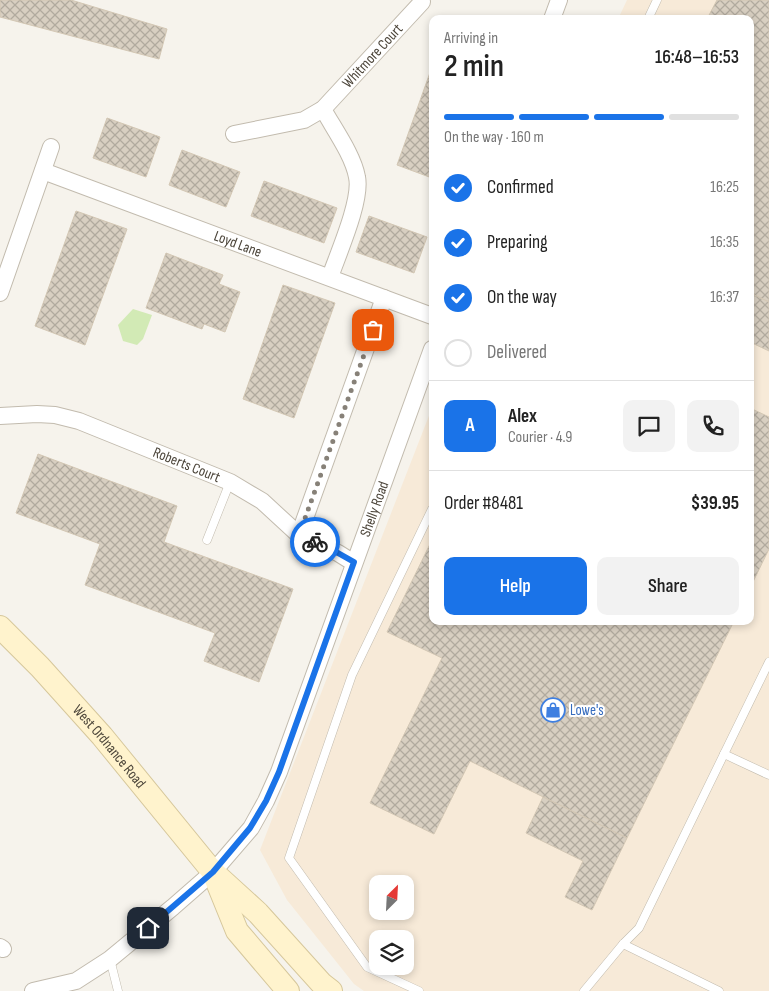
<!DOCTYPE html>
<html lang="en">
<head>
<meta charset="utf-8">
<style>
	body { margin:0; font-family:"Sofia Sans Condensed",sans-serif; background:#f2f2f2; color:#222; height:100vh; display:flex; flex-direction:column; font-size:19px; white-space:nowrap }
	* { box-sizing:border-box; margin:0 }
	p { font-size:16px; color:#767676 }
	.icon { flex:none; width:28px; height:28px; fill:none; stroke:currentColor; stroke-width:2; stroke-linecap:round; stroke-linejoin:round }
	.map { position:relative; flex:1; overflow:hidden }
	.sheet { position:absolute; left:429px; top:15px; width:325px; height:610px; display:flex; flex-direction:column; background:#fff; border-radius:10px; box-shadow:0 2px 8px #0003 }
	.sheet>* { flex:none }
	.needle { width:32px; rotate:24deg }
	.fabs { position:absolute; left:369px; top:875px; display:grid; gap:10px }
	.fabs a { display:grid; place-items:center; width:45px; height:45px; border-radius:10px; background:#fff; box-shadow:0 2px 8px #0003; font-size:25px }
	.pin { position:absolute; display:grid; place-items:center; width:42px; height:42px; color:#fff; margin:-21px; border-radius:10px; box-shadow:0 2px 8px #0006 }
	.courier { position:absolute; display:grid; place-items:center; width:50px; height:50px; margin:-25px; border:4px solid #1a73e8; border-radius:50%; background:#fff; color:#222; box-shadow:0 1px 6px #0007 }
	.overview em { font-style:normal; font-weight:600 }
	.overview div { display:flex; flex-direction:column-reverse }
	.overview { display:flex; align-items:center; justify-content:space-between; height:85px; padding:0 15px }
	h1 { font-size:32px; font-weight:600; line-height:38px }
	.bar { display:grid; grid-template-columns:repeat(4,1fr); gap:8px 5px; align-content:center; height:60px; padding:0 15px }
	.bar i { height:6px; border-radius:4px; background:#e0e0e0 }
	.bar .on { background:#1a73e8 }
	.bar p { grid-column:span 4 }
	.line { display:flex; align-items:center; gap:12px; padding:0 15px; border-top:1px solid #e0e0e0 }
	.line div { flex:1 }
	.round { display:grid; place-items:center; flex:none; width:52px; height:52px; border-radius:10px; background:#f2f2f2 }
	ol { padding:0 15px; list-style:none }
	li { display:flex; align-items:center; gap:15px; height:55px }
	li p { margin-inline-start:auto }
	li .icon { padding:5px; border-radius:50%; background:#1a73e8; color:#fff; stroke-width:4 }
	li:last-child { color:#767676 }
	li i { width:28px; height:28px; border:2px solid #e0e0e0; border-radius:50% }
	.action { display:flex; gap:10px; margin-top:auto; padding:10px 15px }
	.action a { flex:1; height:58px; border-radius:10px; background:#1a73e8; color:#fff; font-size:20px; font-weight:600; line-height:58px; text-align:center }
	.action a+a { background:#f2f2f2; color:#222 }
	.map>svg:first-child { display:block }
	.commercial { fill:#f7ead8; fill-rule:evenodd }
	.green { fill:#d2eab5 }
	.building { fill:url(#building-cross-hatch); stroke:#d3c7b4 }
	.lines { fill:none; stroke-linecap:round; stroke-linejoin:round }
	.lane-casing { stroke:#c2bbae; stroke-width:9 }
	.street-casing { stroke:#c2bbae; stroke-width:18 }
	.secondary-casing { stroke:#d6c79b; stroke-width:24 }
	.lane { stroke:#fff; stroke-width:8 }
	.street { stroke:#fff; stroke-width:16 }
	.secondary { stroke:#fff3cd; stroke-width:22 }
	.done { stroke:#878178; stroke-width:5; stroke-dasharray:0 9 }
	.route { stroke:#1a73e8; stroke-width:6 }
	.labels { text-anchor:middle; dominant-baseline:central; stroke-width:4; stroke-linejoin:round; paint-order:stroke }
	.street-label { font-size:15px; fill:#4b4439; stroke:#fff }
	.shop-label { font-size:15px; fill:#366cbe; stroke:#fff; text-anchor:start }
</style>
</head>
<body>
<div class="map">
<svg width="769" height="991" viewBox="0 0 769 991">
	<defs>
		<pattern id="building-cross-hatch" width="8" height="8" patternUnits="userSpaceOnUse" patternTransform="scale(1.25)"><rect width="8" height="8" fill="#d8cfc1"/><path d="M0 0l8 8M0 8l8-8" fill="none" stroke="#b1aa9e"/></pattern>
	</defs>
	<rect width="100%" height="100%" fill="#f6f3ec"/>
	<!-- commercial -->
	<path class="commercial" d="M627,0H769V991H364L354,984L287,900L260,850L432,408V621H750V19H618ZM378,884H405V911H378ZM378,939H405V966H378Z"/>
	<!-- green -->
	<polygon class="green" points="133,309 152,315 143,339 137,345 123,341 118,325"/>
	<!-- building -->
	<g class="building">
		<polygon points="0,0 71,0 167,29 159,59 0,17"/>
		<polygon points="717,0 769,0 769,302 750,293 750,19 707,19"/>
		<polygon points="432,67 432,178 397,165"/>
		<polygon points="107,118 160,137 146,177 93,158"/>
		<polygon points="182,150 240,172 226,207 169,185"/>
		<polygon points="264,181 337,208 324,243 251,216"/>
		<polygon points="76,211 127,229 85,345 35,326"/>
		<polygon points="369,216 427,237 414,273 356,252"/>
		<polygon points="166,253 223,275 219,284 240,292 225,332 204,324 202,329 146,308"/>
		<polygon points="283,285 335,303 294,418 243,399"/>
		<polygon points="750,293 769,302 769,351 750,342"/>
		<polygon points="750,408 769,417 769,549 750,588"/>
		<polygon points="38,454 177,506 164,542 293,589 259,682 204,661 215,633 85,585 100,544 16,513"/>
		<polygon points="432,540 432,621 734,621 627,838 470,761 434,834 370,803 442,658 387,632"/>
		<polygon points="543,797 627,838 592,910 565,897 583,861 526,833"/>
	</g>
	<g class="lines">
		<!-- lane casing -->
		<g class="lane-casing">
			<g id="lane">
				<polyline points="648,19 657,0"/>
				<polyline points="207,540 230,482"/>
				<polyline points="724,754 769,775"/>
				<polyline points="623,944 719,991"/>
				<polyline points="110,959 118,991"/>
				<polyline points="419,991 367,967 289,858 352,675 432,509"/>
				<polyline points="584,991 623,944 639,928 769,662"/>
			</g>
		</g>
		<!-- street casing -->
		<g class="street-casing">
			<g id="street">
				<polyline points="552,19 559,0"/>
				<path d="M323,109C334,129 353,155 357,177C362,200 338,254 330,277"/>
				<path id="s1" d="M234,134L304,120L323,109L422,2"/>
				<path id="s2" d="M43,171L432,316"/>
				<polyline points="0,293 51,147"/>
				<path id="s3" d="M0,416L37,414L55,415L79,421L230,482L262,501L299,535L338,553L354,563"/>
				<polyline points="299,535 384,298"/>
				<polyline points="0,947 3,949"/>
				<path id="s4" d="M33,991L76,981L110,959L173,907L213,872L251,828L266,801L279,772L432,349"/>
			</g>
		</g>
		<!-- secondary casing -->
		<g class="secondary-casing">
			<g id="secondary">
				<path id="s5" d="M0,627L40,667L102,736L213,872L258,913L322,984L331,991"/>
				<polyline points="215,877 237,931 288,991"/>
			</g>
		</g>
		<!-- lane -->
		<use href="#lane" class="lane"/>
		<!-- street -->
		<use href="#street" class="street"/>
		<!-- secondary -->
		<use href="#secondary" class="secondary"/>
	</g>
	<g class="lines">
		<!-- done -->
		<polyline class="done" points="315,542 299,535 373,330"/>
		<!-- route -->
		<polyline class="route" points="148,928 213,872 250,828 266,801 279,772 354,562 338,553 315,542"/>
	</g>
	<!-- icons -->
	<defs>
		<g id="shop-ring" transform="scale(1.25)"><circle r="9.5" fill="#fff" stroke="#3f7fe0" stroke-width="1.5"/><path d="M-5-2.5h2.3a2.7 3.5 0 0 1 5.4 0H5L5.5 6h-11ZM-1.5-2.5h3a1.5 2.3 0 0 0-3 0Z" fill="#3f7fe0"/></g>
	</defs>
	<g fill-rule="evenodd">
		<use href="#shop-ring" x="553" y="710"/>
	</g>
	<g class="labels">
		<!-- street labels -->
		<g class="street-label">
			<text stroke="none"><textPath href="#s1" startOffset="166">Whitmore Court</textPath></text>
			<text stroke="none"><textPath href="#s2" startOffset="208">Loyd Lane</textPath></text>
			<text stroke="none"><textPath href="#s3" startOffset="196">Roberts Court</textPath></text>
			<text stroke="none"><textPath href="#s4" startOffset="620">Shelly Road</textPath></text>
			<text stroke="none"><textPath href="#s5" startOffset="162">West Ordnance Road</textPath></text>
		</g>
		<!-- shop labels -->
		<g class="shop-label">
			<text x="570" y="710">Lowe's</text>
		</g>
	</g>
</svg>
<div class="fabs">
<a><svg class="needle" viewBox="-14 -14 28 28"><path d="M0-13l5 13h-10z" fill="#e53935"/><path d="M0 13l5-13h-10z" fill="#767676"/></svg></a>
<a><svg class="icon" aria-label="layers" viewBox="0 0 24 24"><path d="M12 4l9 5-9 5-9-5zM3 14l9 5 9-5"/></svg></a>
</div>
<div class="pin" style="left:373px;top:330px;background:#ea580c"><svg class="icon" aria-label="bag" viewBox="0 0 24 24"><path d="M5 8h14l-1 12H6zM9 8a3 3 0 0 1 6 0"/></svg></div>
<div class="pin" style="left:148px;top:928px;background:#1f2937"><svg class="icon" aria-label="home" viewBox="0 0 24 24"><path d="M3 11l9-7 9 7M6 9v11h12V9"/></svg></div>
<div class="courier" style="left:315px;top:542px"><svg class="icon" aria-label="bike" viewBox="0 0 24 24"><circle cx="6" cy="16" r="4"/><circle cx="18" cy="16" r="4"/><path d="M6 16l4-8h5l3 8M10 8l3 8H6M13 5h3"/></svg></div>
<section class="sheet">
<div class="overview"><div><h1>2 min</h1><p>Arriving in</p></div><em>16:48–16:53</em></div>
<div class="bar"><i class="on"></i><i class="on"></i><i class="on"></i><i></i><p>On the way · 160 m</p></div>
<ol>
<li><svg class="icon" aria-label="check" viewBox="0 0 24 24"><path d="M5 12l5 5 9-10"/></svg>Confirmed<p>16:25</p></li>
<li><svg class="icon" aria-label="check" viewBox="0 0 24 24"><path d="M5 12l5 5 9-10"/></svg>Preparing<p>16:35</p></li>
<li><svg class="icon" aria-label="check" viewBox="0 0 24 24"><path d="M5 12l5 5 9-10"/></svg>On the way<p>16:37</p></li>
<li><i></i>Delivered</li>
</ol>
<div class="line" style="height:90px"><b class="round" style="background:#1a73e8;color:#fff">A</b><div><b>Alex</b><p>Courier · 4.9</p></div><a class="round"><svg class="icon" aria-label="chat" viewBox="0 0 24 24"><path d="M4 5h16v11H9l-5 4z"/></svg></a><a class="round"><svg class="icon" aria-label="phone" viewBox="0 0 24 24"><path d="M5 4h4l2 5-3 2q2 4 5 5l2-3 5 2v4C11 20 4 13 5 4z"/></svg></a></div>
<div class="line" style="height:65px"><div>Order #8481</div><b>$39.95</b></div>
<div class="action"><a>Help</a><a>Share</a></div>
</section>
</div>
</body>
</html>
